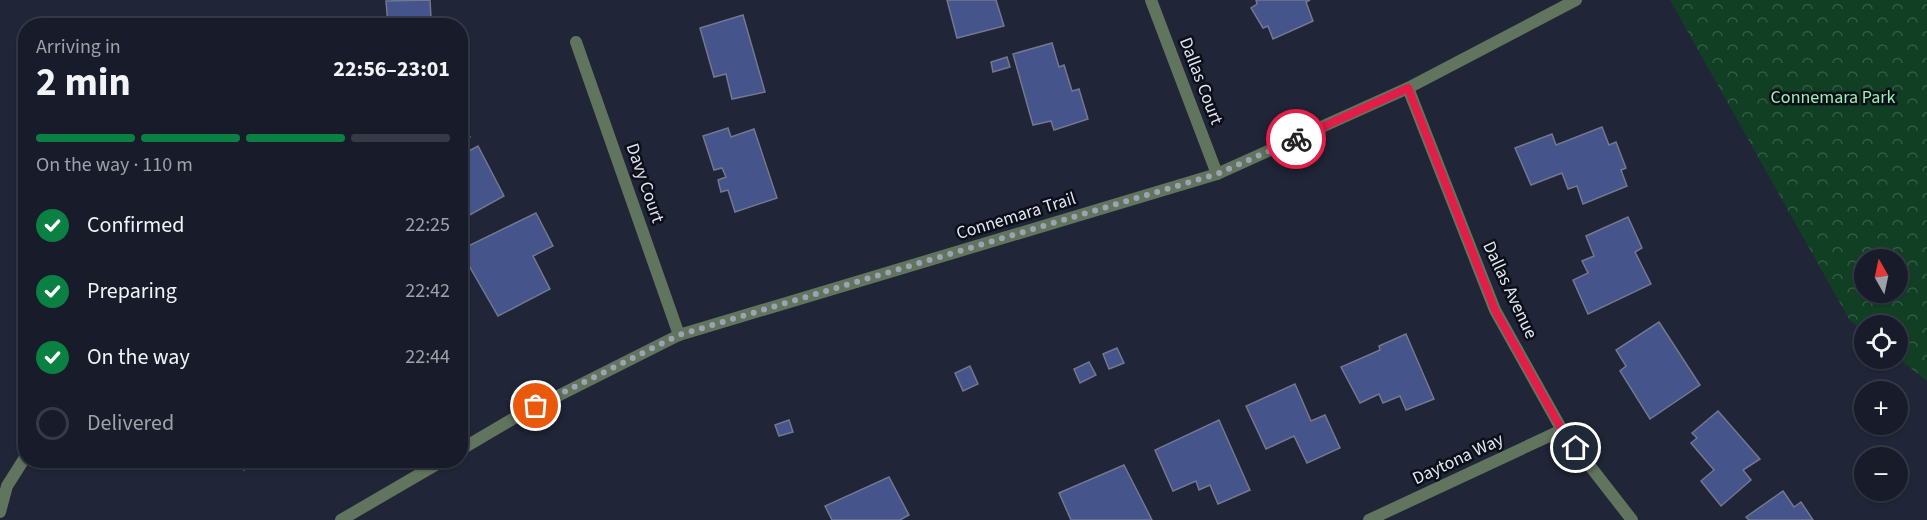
<!DOCTYPE html>
<html lang="en">
<head>
<meta charset="utf-8">
<style>
	body { margin:0; font-family:"Source Sans 3",sans-serif; background:#212532; color:#f1f3f6; height:100vh; display:flex; flex-direction:column; font-size:22px; white-space:nowrap }
	* { box-sizing:border-box; margin:0 }
	p { font-size:20px; color:#9fa1a8 }
	.icon { flex:none; width:33px; height:33px; fill:none; stroke:currentColor; stroke-width:2; stroke-linecap:round; stroke-linejoin:round }
	.map { position:relative; flex:1; overflow:hidden }
	.panel { position:absolute; left:18px; top:18px; width:450px; height:450px; display:flex; flex-direction:column; background:#181c2a; border-radius:24px; box-shadow:0 2px 4px #0004,0 0 0 2px #363a47 }
	.panel>* { flex:none }
	.needle { width:39px; rotate:351deg }
	.buttons { position:absolute; left:1854px; top:249px; display:grid; gap:12px }
	.buttons a { display:grid; place-items:center; width:54px; height:54px; border-radius:50%; background:#181c2a; box-shadow:0 2px 4px #0004,0 0 0 2px #363a47; font-size:30px }
	.pin { position:absolute; display:grid; place-items:center; width:51px; height:51px; color:#fff; margin:-26px; border:3px solid #fff; border-radius:50%; box-shadow:0 2px 6px #0007 }
	.courier { position:absolute; display:grid; place-items:center; width:60px; height:60px; margin:-30px; border:4px solid #e11d48; border-radius:50%; background:#fff; color:#222; box-shadow:0 2px 8px #0007 }
	.overview em { font-style:normal; font-weight:700 }
	.overview div { display:flex; flex-direction:column-reverse }
	.overview { display:flex; align-items:center; justify-content:space-between; height:102px; padding:0 18px }
	h1 { font-size:39px; font-weight:700; line-height:45px }
	.bar { display:grid; grid-template-columns:repeat(4,1fr); gap:9px 6px; align-content:center; height:72px; padding:0 18px }
	.bar i { height:8px; border-radius:4px; background:#363a47 }
	.bar .current { background:#0b8043 }
	.bar p { grid-column:span 4 }
	ol { padding:0 18px; list-style:none }
	li { display:flex; align-items:center; gap:18px; height:66px }
	li p { margin-inline-start:auto }
	li .icon { padding:6px; border-radius:50%; background:#0b8043; color:#fff; stroke-width:4 }
	li:last-child { color:#9fa1a8 }
	li i { width:33px; height:33px; border:3px solid #363a47; border-radius:50% }
	.map>svg:first-child { display:block }
	.park { fill:url(#park-crowns); fill-rule:evenodd }
	.building { fill:#45548b; stroke:#71788f; stroke-width:1.5 }
	.lines { fill:none; stroke-linecap:round; stroke-linejoin:round }
	.minor { stroke:#61745d; stroke-width:12 }
	.tertiary { stroke:#61745d; stroke-width:12 }
	.done { stroke:#9da2b2; stroke-width:6; stroke-dasharray:0 10.8 }
	.route { stroke:#e11d48; stroke-width:8 }
	.labels { text-anchor:middle; dominant-baseline:central; stroke-width:5; stroke-linejoin:round; paint-order:stroke }
	.street-label { font-size:18px; fill:#e1e6f3; stroke:#0c0f17 }
	.park-label { font-size:18px; fill:#95f1b4; stroke:#0c0f17 }
</style>
</head>
<body>
<div class="map">
<svg width="1927" height="520" viewBox="0 0 1927 520">
	<defs>
		<pattern id="park-crowns" width="20" height="18" patternUnits="userSpaceOnUse" patternTransform="scale(1.5)"><rect width="20" height="18" fill="#113f24"/><path d="M2 6a3 3 0 1 1 6 0M12 15a3 3 0 1 1 6 0" fill="none" stroke="#335b44"/></pattern>
	</defs>
	<rect width="100%" height="100%" fill="#202538"/>
	<!-- park -->
	<path class="park" d="M1670,0H1927V381L1898,358V326H1864V332L1849,319ZM1864,260H1898V292H1864Z"/>
	<!-- building -->
	<g class="building">
		<polygon points="430,0 431,18 442,17 442,26 388,26 386,1"/>
		<polygon points="947,0 996,0 1004,26 957,38"/>
		<polygon points="1256,0 1310,0 1306,2 1313,21 1273,39 1268,26 1263,28 1251,8 1257,4"/>
		<polygon points="743,15 765,92 732,99 726,74 714,77 700,28"/>
		<polygon points="1052,43 1059,67 1064,65 1072,91 1079,89 1088,119 1054,130 1051,121 1033,125 1013,54"/>
		<polygon points="1007,57 1010,67 993,72 991,62"/>
		<polygon points="460,120 470,137 464,141 469,151 478,146 504,196 466,217 460,206"/>
		<polygon points="1602,127 1609,145 1616,142 1626,168 1621,170 1627,186 1583,204 1577,186 1568,189 1562,173 1531,185 1515,148 1552,134 1556,145"/>
		<polygon points="728,128 731,137 754,129 777,198 735,212 728,190 721,192 718,180 726,177 722,168 714,170 703,136"/>
		<polygon points="536,213 553,246 533,256 550,289 498,316 460,250"/>
		<polygon points="1628,217 1642,248 1635,252 1651,284 1588,314 1573,280 1588,273 1582,261 1594,256 1586,236"/>
		<polygon points="1659,322 1700,385 1650,419 1620,371 1626,366 1616,350"/>
		<polygon points="1406,334 1434,399 1406,410 1400,396 1383,403 1379,394 1360,403 1341,367 1380,350 1379,346"/>
		<polygon points="1117,348 1124,363 1109,369 1103,354"/>
		<polygon points="1089,362 1096,375 1080,383 1074,369"/>
		<polygon points="970,366 978,384 963,391 955,373"/>
		<polygon points="1295,384 1311,421 1325,415 1340,448 1307,463 1294,436 1266,449 1246,406"/>
		<polygon points="1718,411 1760,459 1743,470 1751,480 1721,506 1701,481 1714,470 1691,443 1697,438 1692,433"/>
		<polygon points="789,420 793,432 779,436 775,425"/>
		<polygon points="1219,420 1250,490 1218,504 1210,485 1199,490 1196,481 1173,491 1155,450"/>
		<polygon points="237,460 259,460 244,470"/>
		<polygon points="1124,465 1152,520 1071,520 1059,493"/>
		<polygon points="889,477 909,515 900,520 832,520 825,506"/>
		<polygon points="1783,491 1794,507 1801,502 1813,520 1749,520 1746,517"/>
	</g>
	<g class="lines">
		<!-- minor -->
		<g class="minor">
			<polyline points="1151,0 1217,174"/>
			<polyline points="576,42 679,335"/>
			<polyline points="1408,88 1495,310 1562,430 1632,520"/>
			<polyline points="0,512 7,486 26,456"/>
			<polyline points="1369,520 1562,430"/>
		</g>
		<!-- tertiary -->
		<g class="tertiary">
			<polyline points="460,450 516,417 679,335 1217,174 1408,88 1576,0"/>
			<polyline points="341,520 444,460"/>
		</g>
	</g>
	<g class="lines">
		<!-- done -->
		<polyline class="done" points="536,406 679,335 1217,174 1296,139"/>
		<!-- route -->
		<polyline class="route" points="1296,139 1408,88 1495,310 1562,430 1576,448"/>
	</g>
	<g class="labels">
		<!-- street labels -->
		<g class="street-label">
			<text transform="translate(1201 81) rotate(69)">Dallas Court</text>
			<text transform="translate(645 183) rotate(71)">Davy Court</text>
			<text transform="translate(1016 216) rotate(-17)">Connemara Trail</text>
			<text transform="translate(1510 290) rotate(65)">Dallas Avenue</text>
			<text transform="translate(1458 459) rotate(-25)">Daytona Way</text>
		</g>
		<!-- park labels -->
		<g class="park-label">
			<text x="1833" y="97">Connemara Park</text>
		</g>
	</g>
</svg>
<div class="buttons">
<a><svg class="needle" viewBox="-14 -14 28 28"><path d="M0-13l5 13h-10z" fill="#e53935"/><path d="M0 13l5-13h-10z" fill="#9fa1a8"/></svg></a>
<a><svg class="icon" aria-label="locate" viewBox="0 0 24 24"><circle cx="12" cy="12" r="6"/><path d="M12 2v4M12 18v4M2 12h4M18 12h4"/></svg></a>
<a>+</a>
<a>−</a>
</div>
<div class="pin" style="left:536px;top:406px;background:#ea580c"><svg class="icon" aria-label="bag" viewBox="0 0 24 24"><path d="M5 8h14l-1 12H6zM9 8a3 3 0 0 1 6 0"/></svg></div>
<div class="pin" style="left:1576px;top:448px;background:#1f2937"><svg class="icon" aria-label="home" viewBox="0 0 24 24"><path d="M3 11l9-7 9 7M6 9v11h12V9"/></svg></div>
<div class="courier" style="left:1296px;top:139px"><svg class="icon" aria-label="bike" viewBox="0 0 24 24"><circle cx="6" cy="16" r="4"/><circle cx="18" cy="16" r="4"/><path d="M6 16l4-8h5l3 8M10 8l3 8H6M13 5h3"/></svg></div>
<section class="panel">
<div class="overview"><div><h1>2 min</h1><p>Arriving in</p></div><em>22:56–23:01</em></div>
<div class="bar"><i class="current"></i><i class="current"></i><i class="current"></i><i></i><p>On the way · 110 m</p></div>
<ol>
<li><svg class="icon" aria-label="check" viewBox="0 0 24 24"><path d="M5 12l5 5 9-10"/></svg>Confirmed<p>22:25</p></li>
<li><svg class="icon" aria-label="check" viewBox="0 0 24 24"><path d="M5 12l5 5 9-10"/></svg>Preparing<p>22:42</p></li>
<li><svg class="icon" aria-label="check" viewBox="0 0 24 24"><path d="M5 12l5 5 9-10"/></svg>On the way<p>22:44</p></li>
<li><i></i>Delivered</li>
</ol>
</section>
</div>
</body>
</html>
